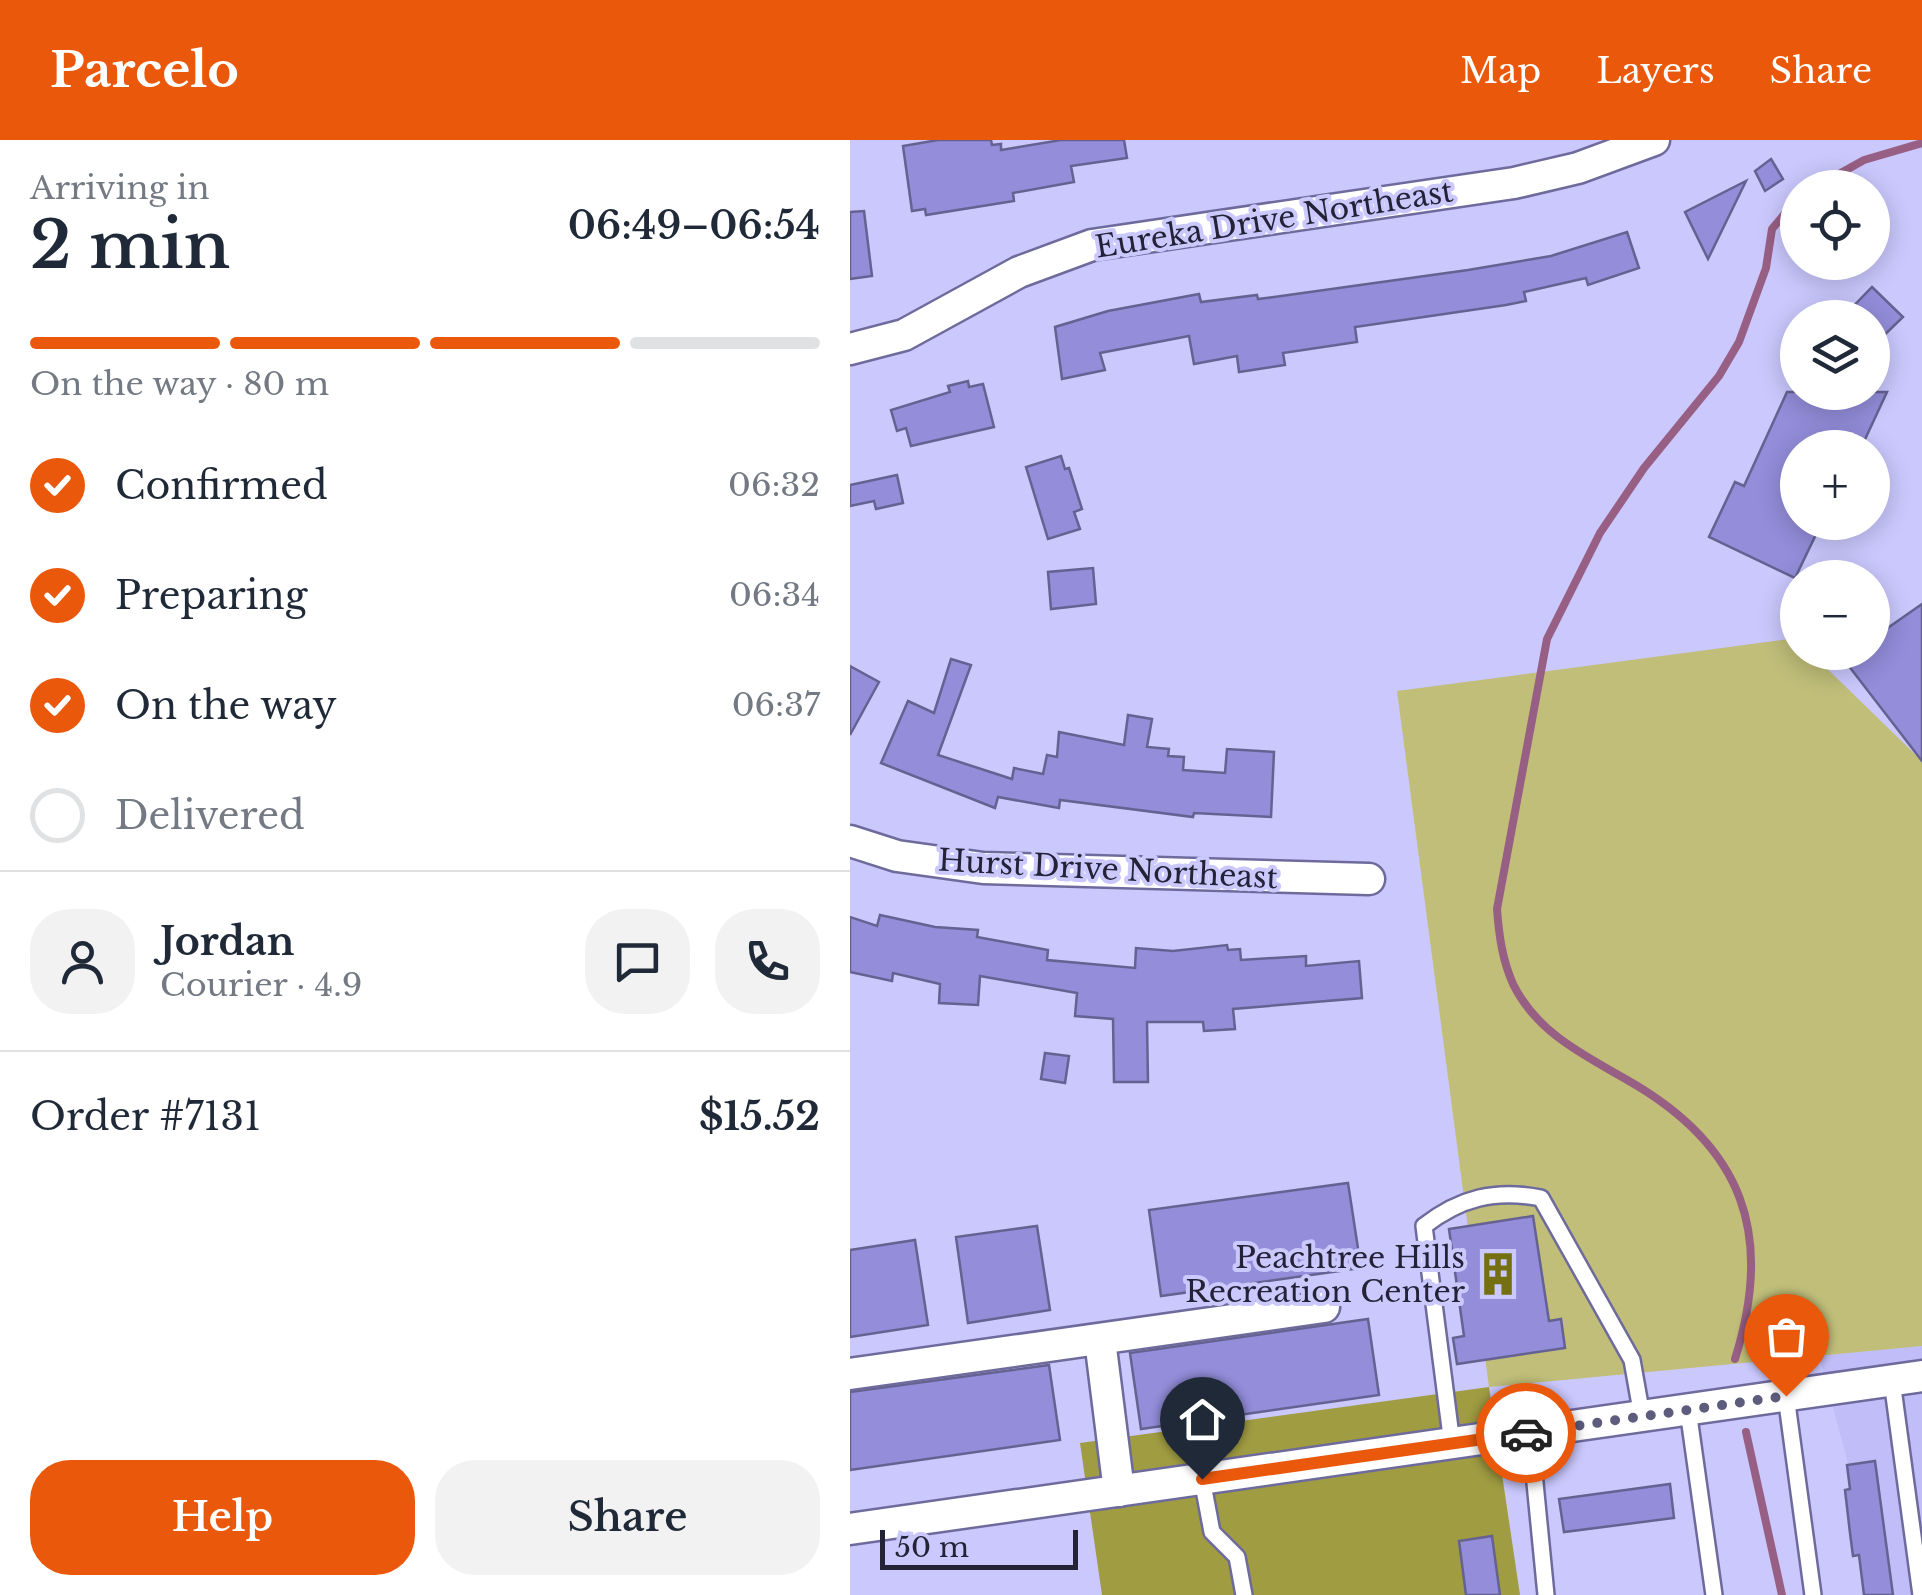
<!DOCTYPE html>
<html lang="en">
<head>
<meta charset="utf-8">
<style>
	body { margin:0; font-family:"Libre Baskerville",serif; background:#f2f2f3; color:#1f2937; height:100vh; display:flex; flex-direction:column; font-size:38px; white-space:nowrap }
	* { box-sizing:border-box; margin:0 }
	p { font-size:32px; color:#747a83 }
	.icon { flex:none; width:55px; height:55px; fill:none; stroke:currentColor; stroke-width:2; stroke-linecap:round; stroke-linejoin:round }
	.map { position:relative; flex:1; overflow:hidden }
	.panel { display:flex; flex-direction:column; background:#fff; width:850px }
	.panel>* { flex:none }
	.tools { position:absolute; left:930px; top:30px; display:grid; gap:20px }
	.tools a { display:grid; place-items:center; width:110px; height:110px; border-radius:50%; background:#fff; box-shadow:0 5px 25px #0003; font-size:50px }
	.scale { position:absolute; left:30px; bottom:25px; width:198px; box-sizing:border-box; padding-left:10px; border:5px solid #242237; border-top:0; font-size:28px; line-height:35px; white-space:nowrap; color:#242237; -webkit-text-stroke:8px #cac8fd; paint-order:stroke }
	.pin { position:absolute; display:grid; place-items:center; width:85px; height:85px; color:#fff; margin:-102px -42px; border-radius:50% 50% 50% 0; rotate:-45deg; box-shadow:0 0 10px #0007 }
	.pin .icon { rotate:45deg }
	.courier { position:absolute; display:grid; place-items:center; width:100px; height:100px; margin:-50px; border:8px solid #ea580c; border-radius:50%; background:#fff; color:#222; box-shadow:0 2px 12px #0007 }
	.headline em { font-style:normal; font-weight:600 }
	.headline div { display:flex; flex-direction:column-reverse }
	.headline { display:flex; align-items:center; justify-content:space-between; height:170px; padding:0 30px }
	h1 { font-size:65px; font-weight:600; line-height:75px }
	.bar { display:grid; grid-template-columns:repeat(4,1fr); gap:15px 10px; align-content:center; height:120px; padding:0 30px }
	.bar i { height:12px; border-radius:8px; background:#e0e1e3 }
	.bar .selected { background:#ea580c }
	.bar p { grid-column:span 4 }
	.line { display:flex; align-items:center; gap:25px; padding:0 30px; border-top:2px solid #e0e1e3 }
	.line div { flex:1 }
	.round { display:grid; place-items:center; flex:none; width:105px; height:105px; border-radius:40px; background:#f2f2f3 }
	ol { padding:0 30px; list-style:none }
	li { display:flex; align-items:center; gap:30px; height:110px }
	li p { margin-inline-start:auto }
	li .icon { padding:10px; border-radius:50%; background:#ea580c; color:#fff; stroke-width:4 }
	li:last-child { color:#747a83 }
	li i { width:55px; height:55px; border:5px solid #e0e1e3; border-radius:50% }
	.action { display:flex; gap:20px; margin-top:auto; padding:20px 30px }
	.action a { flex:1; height:115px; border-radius:40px; background:#ea580c; color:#fff; font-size:40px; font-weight:600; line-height:115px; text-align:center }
	.action a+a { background:#f2f2f3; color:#1f2937 }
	header { display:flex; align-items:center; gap:60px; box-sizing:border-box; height:140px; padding:0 50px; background:#ea580c; color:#fff }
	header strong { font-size:48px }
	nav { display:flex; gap:55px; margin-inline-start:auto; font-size:35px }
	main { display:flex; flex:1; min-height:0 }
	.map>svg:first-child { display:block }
	.built { fill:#c0bdf8 }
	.green { fill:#c0be79 }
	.forest { fill:#a09c42 }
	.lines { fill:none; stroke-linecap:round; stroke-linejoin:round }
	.stream { stroke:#985f84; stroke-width:8 }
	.building { fill:#938dda; stroke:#656292; stroke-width:2.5 }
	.lane-casing { stroke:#6e6b9c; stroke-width:20 }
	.street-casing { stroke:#6e6b9c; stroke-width:35 }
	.lane { stroke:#fff; stroke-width:15 }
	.street { stroke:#fff; stroke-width:30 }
	.done { stroke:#5e5c7c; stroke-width:10; stroke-dasharray:0 18 }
	.route { stroke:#ea580c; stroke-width:12 }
	.labels { text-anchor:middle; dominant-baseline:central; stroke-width:8; stroke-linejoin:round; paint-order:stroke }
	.street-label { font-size:30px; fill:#242237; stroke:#cac8fd }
	.poi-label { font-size:30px; fill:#242237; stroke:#cac8fd; text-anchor:end }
</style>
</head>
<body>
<header>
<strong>Parcelo</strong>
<nav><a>Map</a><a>Layers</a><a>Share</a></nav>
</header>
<main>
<section class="panel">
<div class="headline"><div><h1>2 min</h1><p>Arriving in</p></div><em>06:49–06:54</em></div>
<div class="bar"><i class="selected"></i><i class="selected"></i><i class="selected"></i><i></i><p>On the way · 80 m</p></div>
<ol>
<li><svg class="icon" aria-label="check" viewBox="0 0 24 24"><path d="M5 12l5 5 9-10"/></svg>Confirmed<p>06:32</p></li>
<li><svg class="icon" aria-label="check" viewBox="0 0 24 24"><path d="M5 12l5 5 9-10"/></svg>Preparing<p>06:34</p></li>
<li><svg class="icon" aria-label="check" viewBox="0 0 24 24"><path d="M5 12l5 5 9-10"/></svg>On the way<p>06:37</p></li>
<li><i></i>Delivered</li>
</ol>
<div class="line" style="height:180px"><a class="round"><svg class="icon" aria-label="person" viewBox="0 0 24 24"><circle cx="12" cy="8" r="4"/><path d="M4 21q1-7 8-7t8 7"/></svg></a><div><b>Jordan</b><p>Courier · 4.9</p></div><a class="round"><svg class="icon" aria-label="chat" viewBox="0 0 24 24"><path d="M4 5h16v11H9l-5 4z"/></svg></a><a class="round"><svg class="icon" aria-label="phone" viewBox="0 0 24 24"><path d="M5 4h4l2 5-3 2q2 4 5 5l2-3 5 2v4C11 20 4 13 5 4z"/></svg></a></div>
<div class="line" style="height:130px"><div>Order #7131</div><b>$15.52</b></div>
<div class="action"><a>Help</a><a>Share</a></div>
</section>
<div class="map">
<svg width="1072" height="1455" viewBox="0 0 1072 1455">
	<rect width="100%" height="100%" fill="#cac8fd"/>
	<!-- built -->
	<polygon class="built" points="1072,1206 1072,1455 1034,1455 969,1216"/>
	<!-- green -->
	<polygon class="green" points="947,498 948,512 961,513 1072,621 1072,1206 639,1247 547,551"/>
	<!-- forest -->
	<polygon class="forest" points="639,1247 670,1455 252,1455 230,1303"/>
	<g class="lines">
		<!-- stream -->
		<g class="stream">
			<polyline points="964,48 1014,20 1072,3"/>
			<path d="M885,1219C924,1095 894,1007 779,941C734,915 687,893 663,844C652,819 649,795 647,769L697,499L750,393L794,328L869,236L889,202L916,128L922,89L948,58"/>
			<polyline points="896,1292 932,1455"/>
		</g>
	</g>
	<!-- building -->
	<g class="building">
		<polygon points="88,0 141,0 142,5 151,4 151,10 211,0 274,0 277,18 221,26 224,42 163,53 164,61 76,75 75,69 62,71 53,6"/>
		<polygon points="921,19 933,39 915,51 905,31"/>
		<polygon points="896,41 858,119 835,72"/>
		<polygon points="14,71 22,136 0,139 0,72"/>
		<polygon points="777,92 789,128 738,145 736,138 674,152 676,161 656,165 505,187 507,202 433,213 435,225 389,232 387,216 344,224 339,196 250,213 255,230 212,239 205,187 258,171 349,154 351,162 407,155 408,159 424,157 618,130 701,116"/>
		<polygon points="1022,147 1053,177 1022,207 1022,178 992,178"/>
		<polygon points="118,241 119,247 133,244 144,287 61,306 56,288 47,291 41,270 100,252 98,246"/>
		<polygon points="937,252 1037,252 1011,308 948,308 948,382 972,382 945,438 859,397 885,342 894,346"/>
		<polygon points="211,316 215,329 219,328 232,369 224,372 230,389 198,399 176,327"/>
		<polygon points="47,335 53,363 26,369 24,361 0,366 0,345"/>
		<polygon points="243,428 246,464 201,469 198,432"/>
		<polygon points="1072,464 1072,621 988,512 1022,512 1022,499"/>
		<polygon points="101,519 121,525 88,615 162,639 164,628 193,634 197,615 207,617 209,592 274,605 278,575 302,579 297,607 319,609 318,616 334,617 333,630 375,633 377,609 424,612 421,677 344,673 343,677 210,660 209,668 148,657 145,668 31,623 58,561 84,573"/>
		<polygon points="0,526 29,542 0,595"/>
		<polygon points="30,775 85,787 128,790 127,797 198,810 197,820 285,828 286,808 323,811 377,805 378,810 390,809 391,820 456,816 456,826 509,821 512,858 383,869 385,889 354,891 353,882 297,882 298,942 264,942 263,879 225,876 227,853 130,836 128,865 89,863 90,844 43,833 42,841 0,832 0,777 27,786"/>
		<polygon points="195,913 219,916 215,943 191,939"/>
		<polygon points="498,1043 511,1128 311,1156 299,1070"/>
		<polygon points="683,1076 699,1181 711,1179 715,1208 607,1224 603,1198 614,1196 599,1089"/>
		<polygon points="187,1086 200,1170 118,1183 106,1097"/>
		<polygon points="65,1100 78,1185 0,1197 0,1110"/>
		<polygon points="518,1179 529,1255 291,1289 280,1213"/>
		<polygon points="199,1225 210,1300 0,1330 0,1252"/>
		<polygon points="1025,1321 1043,1455 1014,1455 1009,1415 1003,1416 1000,1393 995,1350 1000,1349 997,1325"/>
		<polygon points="820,1344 824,1378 714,1392 709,1359"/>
		<polygon points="642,1396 650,1455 616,1455 609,1401"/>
	</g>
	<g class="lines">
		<!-- lane casing -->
		<g class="lane-casing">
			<g id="lane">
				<polyline points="1042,1241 1071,1455"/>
				<polyline points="936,1256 963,1455"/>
				<polyline points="838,1270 864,1455"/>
				<polyline points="680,1292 696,1455"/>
				<path d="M602,1304L574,1086C610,1058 645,1049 691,1058L782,1220L792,1276"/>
				<polyline points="352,1339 362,1392 387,1417 394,1455"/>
			</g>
		</g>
		<!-- street casing -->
		<g class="street-casing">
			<g id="street">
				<polyline points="0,209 54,195 169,132 242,105 664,43 728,28 804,0"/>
				<polyline points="0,701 47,716 133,728 519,739"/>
				<polyline points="250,1200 269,1351"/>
				<polyline points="0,1234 474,1167"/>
				<polyline points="0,1389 1072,1236"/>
			</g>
		</g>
		<!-- lane -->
		<use href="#lane" class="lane"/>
		<!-- street -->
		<use href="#street" class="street"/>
	</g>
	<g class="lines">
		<!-- done -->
		<polyline class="done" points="676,1293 936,1256"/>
		<!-- route -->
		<polyline class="route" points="352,1339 676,1293"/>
	</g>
	<!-- icons -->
	<defs>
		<g id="building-bare" transform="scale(3.45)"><path d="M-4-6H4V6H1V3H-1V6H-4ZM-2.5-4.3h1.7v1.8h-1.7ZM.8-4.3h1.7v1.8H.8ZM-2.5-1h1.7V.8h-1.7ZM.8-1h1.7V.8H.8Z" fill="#747011" stroke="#cac8fd" stroke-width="2.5" paint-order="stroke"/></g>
	</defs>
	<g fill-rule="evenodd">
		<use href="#building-bare" x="648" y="1134"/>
	</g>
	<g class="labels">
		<!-- street labels -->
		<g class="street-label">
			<text transform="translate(424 79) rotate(-9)">Eureka Drive Northeast</text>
			<text transform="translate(258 729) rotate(3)">Hurst Drive Northeast</text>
		</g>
		<!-- poi labels -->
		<g class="poi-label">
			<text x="615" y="1117">Peachtree Hills<tspan x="615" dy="34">Recreation Center</tspan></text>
		</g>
	</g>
</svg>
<div class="tools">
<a><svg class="icon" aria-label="locate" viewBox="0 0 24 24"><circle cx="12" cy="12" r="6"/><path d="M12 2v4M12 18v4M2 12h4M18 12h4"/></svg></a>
<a><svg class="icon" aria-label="layers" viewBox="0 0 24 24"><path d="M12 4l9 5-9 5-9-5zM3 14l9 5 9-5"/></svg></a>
<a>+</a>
<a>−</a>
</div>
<div class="scale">50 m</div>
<div class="pin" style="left:936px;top:1256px;background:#ea580c"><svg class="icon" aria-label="bag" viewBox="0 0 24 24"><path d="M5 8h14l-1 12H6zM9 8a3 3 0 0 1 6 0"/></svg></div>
<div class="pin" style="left:352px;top:1339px;background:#1f2937"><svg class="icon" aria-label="home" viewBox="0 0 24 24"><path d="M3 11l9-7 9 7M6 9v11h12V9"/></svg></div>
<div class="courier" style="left:676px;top:1293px"><svg class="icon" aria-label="car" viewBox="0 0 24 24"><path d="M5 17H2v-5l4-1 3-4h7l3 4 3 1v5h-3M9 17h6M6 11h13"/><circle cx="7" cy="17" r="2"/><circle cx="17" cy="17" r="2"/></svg></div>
</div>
</main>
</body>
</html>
